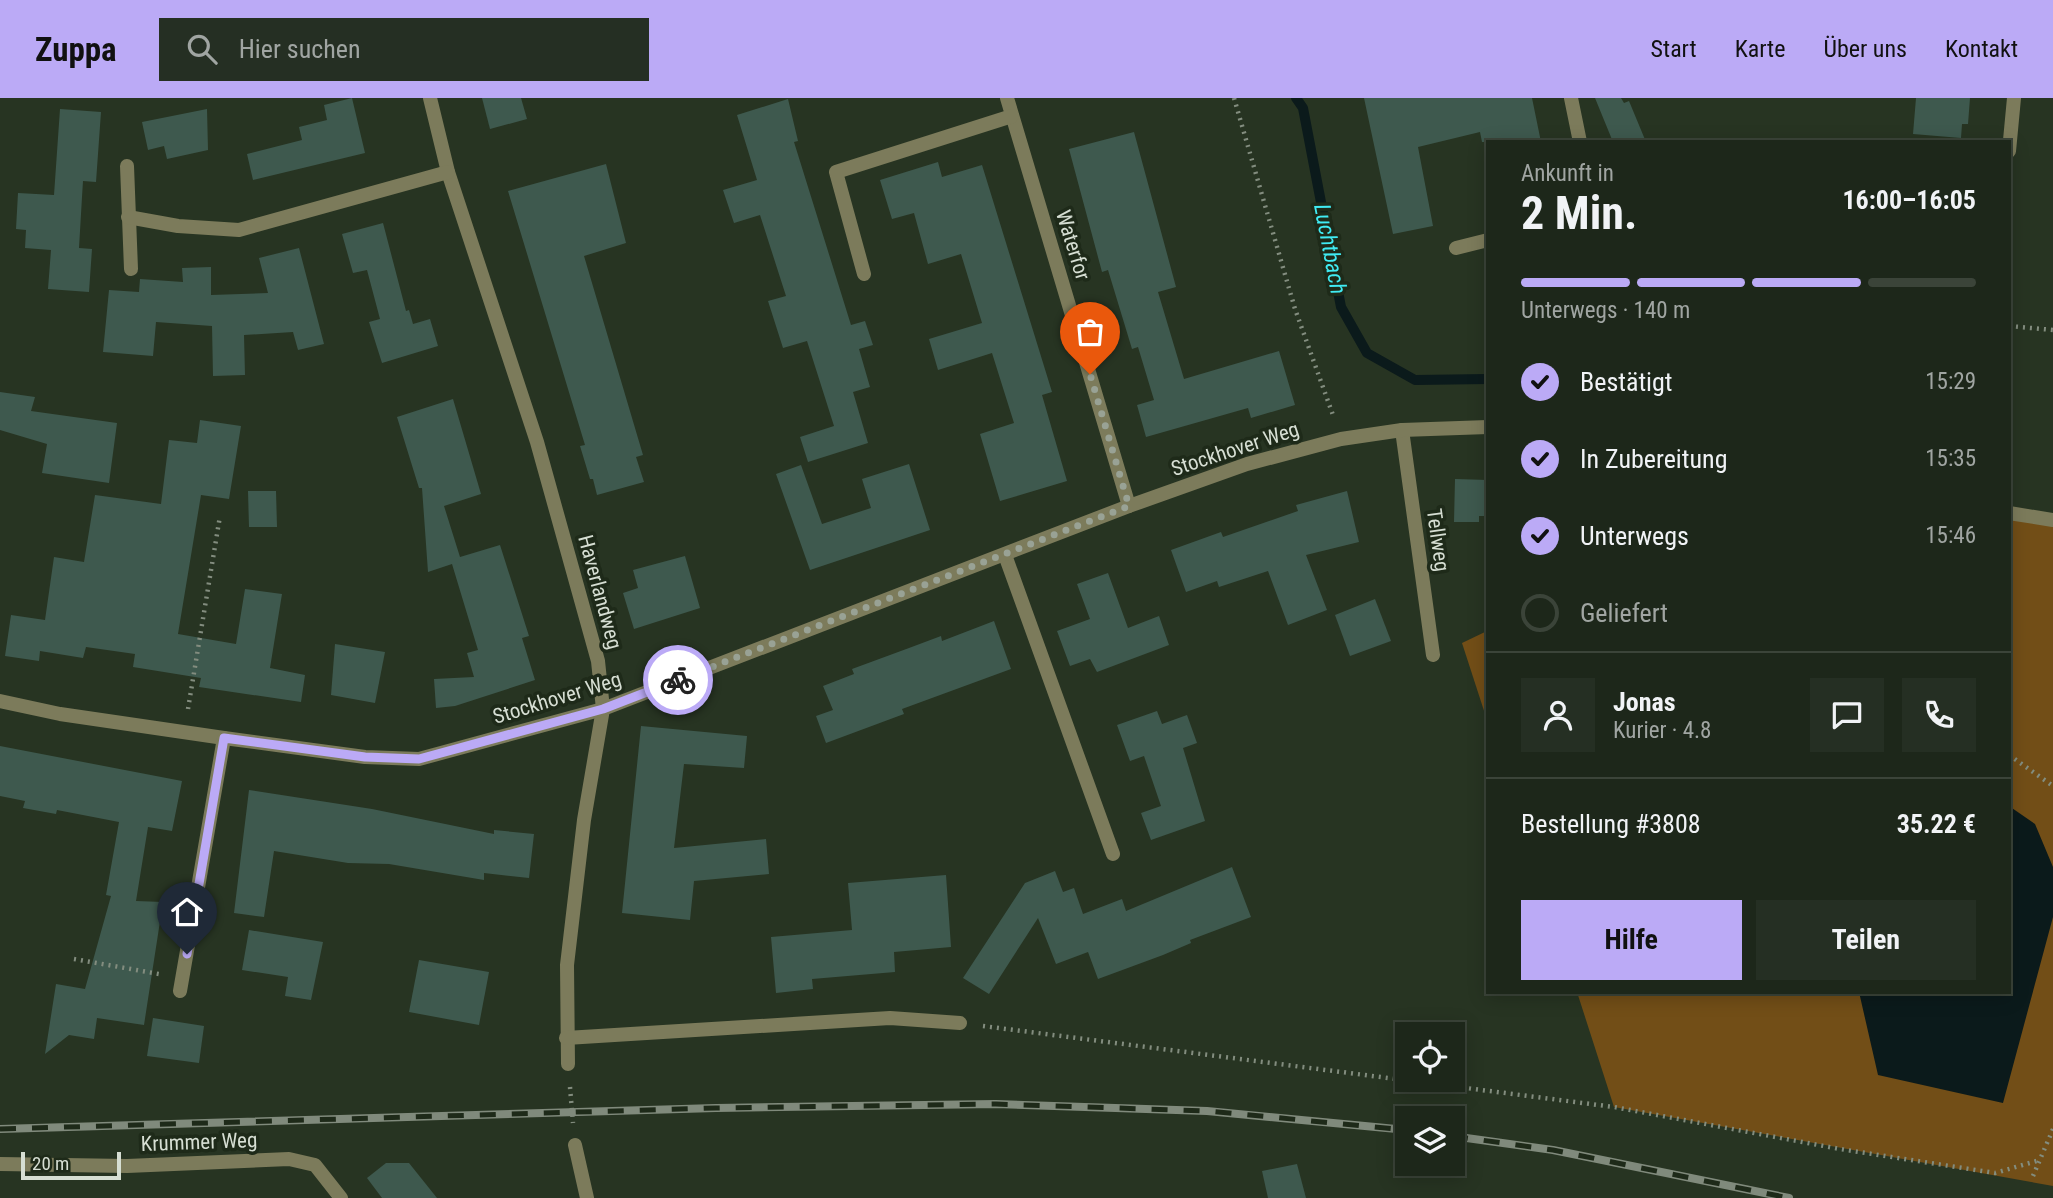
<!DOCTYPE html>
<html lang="de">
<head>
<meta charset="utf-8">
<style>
	body { margin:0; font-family:"Roboto Condensed",sans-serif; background:#252f23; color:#f1f3f6; height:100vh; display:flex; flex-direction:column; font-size:26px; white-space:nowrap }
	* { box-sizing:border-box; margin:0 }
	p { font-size:23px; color:#a0a5a2 }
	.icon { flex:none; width:38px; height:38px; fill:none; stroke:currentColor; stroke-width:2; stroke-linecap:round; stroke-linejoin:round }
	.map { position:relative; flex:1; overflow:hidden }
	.side { position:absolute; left:1486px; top:42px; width:525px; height:854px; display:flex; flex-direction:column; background:#1d271a; border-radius:0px; box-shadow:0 4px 18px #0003,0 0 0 2px #3b4439 }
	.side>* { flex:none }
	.tools { position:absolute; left:1395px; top:924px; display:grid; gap:14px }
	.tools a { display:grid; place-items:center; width:70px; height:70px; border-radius:0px; background:#1d271a; box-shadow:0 4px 18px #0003,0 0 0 2px #3b4439; font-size:35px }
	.scale { position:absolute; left:21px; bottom:18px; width:100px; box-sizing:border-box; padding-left:7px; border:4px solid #d6ded3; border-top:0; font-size:19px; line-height:24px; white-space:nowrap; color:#d6ded3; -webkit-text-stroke:5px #1e2a19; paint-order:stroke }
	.pin { position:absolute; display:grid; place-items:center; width:60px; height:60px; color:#fff; margin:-72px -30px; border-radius:50% 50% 50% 0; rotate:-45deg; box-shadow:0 0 7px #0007 }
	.pin .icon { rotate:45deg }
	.courier { position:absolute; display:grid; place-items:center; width:70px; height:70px; margin:-35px; border:5px solid #bbaaf6; border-radius:50%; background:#fff; color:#222; box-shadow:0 2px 9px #0007 }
	.overview em { font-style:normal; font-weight:700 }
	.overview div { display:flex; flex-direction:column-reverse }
	.overview { display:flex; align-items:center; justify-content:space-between; height:119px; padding:0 35px }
	h1 { font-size:46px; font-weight:700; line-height:52px }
	.bar { display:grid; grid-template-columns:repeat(4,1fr); gap:10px 7px; align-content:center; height:84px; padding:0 35px }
	.bar i { height:9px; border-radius:5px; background:#3b4439 }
	.bar .active { background:#bbaaf6 }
	.bar p { grid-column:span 4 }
	.line { display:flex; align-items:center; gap:18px; padding:0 35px; border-top:2px solid #3b4439 }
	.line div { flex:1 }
	.round { display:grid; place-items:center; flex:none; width:74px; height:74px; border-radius:0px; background:#252f23 }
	ol { padding:0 35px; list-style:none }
	li { display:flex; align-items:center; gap:21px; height:77px }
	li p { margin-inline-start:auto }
	li .icon { padding:7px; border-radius:50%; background:#bbaaf6; color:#111; stroke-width:4 }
	li:last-child { color:#a0a5a2 }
	li i { width:38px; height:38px; border:4px solid #3b4439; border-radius:50% }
	.cta { display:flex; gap:14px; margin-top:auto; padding:14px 35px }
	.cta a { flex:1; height:80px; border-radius:0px; background:#bbaaf6; color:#111; font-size:28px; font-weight:700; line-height:80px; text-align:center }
	.cta a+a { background:#252f23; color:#f1f3f6 }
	header { display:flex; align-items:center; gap:42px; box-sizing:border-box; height:98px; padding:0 35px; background:#bbaaf6; color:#111 }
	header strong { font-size:33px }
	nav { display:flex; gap:38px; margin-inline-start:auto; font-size:24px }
	.search { width:490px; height:63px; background:#252f23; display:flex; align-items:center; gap:18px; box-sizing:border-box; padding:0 24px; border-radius:0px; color:#a0a5a2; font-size:26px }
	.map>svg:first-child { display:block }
	.green { fill:#724e17 }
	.water { fill:#0b1a1b }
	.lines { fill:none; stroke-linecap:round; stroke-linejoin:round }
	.stream { stroke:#0b1a1b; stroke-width:10 }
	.building { fill:#3e594e }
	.path { stroke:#838d7f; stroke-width:4.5; stroke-dasharray:2 5; stroke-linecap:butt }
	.street { stroke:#7c7b5b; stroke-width:14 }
	.rail-casing { stroke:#808a7c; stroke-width:8 }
	.rail { stroke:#1e2a19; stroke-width:5; stroke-dasharray:16; stroke-linecap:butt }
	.done { stroke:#99a295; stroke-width:7; stroke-dasharray:0 12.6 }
	.route { stroke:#bbaaf6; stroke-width:9 }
	.labels { text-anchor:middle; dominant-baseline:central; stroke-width:7; stroke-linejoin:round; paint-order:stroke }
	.street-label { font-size:21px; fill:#d6ded3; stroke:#1e2a19 }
	.water-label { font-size:23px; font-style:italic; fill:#40ebf3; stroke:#1e2a19 }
</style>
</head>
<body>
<header>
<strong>Zuppa</strong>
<div class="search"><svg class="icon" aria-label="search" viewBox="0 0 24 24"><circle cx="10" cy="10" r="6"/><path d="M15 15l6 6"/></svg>Hier suchen</div>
<nav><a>Start</a><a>Karte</a><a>Über uns</a><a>Kontakt</a></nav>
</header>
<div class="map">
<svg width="2053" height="1100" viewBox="0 0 2053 1100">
	<rect width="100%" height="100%" fill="#273422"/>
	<!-- green -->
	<g class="green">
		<polygon points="2009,415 2053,422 2053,1088 1614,1009 1577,894 2009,894"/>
		<polygon points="1487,533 1487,622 1462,545"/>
	</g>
	<!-- water -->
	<polygon class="water" points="2009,708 2035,726 2053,769 2053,819 2003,1005 1878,977 1859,894 2009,894"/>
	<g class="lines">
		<!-- stream -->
		<polyline class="stream" points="1296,0 1303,10 1341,209 1367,255 1415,282 1488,281"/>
	</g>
	<!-- building -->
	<g class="building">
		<polygon points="352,0 365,55 253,82 247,56 302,42 299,29 327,22 324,7"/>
		<polygon points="482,0 521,0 527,21 490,31"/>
		<polygon points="1364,0 1532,0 1541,44 1482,44 1480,34 1418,49 1433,128 1393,136"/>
		<polygon points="1595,0 1621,0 1624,5 1629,3 1646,44 1613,44"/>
		<polygon points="1916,0 1970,0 1968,26 1962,26 1961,40 1913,36"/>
		<polygon points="788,1 798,43 794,44 851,227 865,223 873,247 859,251 870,289 853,294 868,345 808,364 800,339 834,328 807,243 783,250 768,203 786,198 760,117 734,125 723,92 757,82 737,17"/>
		<polygon points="60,11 101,14 96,84 83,83 82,99 79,150 92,151 89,194 48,191 51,152 25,150 26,132 16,131 18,95 54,97"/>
		<polygon points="207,11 208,52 167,61 164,48 148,52 142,24"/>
		<polygon points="1134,34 1176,189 1158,194 1184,281 1279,253 1295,307 1251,320 1248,310 1146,339 1137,307 1154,302 1138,249 1132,251 1108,172 1102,174 1069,51"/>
		<polygon points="938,64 942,79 982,67 1052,294 1042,297 1067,383 1000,403 980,336 1014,325 992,255 938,272 929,241 982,225 961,156 928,166 914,115 892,121 880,82"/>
		<polygon points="606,66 626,145 584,158 643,357 636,359 644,384 597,397 593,381 590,381 580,348 585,347 508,93"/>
		<polygon points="383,125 406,213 409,212 413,226 430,221 438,248 382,265 369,224 380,221 367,172 353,175 342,136"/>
		<polygon points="299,150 324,246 298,252 293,234 244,237 245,277 213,278 212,228 156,224 153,258 103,254 109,192 139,194 140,181 183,184 182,170 211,169 211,197 268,195 259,160"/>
		<polygon points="0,294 35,299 31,313 117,325 109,385 42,375 47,346 0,332"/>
		<polygon points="453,301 481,396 444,408 460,459 500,447 529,538 522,540 535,582 455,608 436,610 434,581 474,579 467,555 478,552 452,466 428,474 422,390 419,390 397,319"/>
		<polygon points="200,322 241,328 229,401 201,397 178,536 236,546 245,491 282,496 270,570 305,577 301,604 199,589 201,580 133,569 135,556 86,549 83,560 40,553 39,563 5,558 11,517 45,522 54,459 84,464 95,397 161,406 169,342 197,345"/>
		<polygon points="909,366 930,432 810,472 776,376 801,367 822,426 871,410 862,381"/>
		<polygon points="1455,381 1488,382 1488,418 1479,418 1479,424 1454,424"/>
		<polygon points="248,393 276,393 277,429 249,429"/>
		<polygon points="1347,393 1359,444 1306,457 1327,512 1288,527 1268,473 1219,489 1217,483 1186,494 1171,452 1221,434 1223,439 1298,413 1296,407"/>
		<polygon points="685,458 700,510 634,531 623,495 638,490 633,472"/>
		<polygon points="1108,475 1128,530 1159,518 1169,547 1097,574 1090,561 1070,568 1057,533 1090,521 1077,486"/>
		<polygon points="1375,501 1391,543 1350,558 1335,517"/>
		<polygon points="994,523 1011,571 902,611 904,616 826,645 816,618 833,612 823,588 854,576 852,571 909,550 941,538 942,543"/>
		<polygon points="335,546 385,554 375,605 331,597"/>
		<polygon points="1157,613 1162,626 1187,617 1197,645 1183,650 1205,723 1151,742 1141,715 1161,708 1144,658 1130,663 1117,627"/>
		<polygon points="641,628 747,638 744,670 684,666 674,750 766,741 769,776 694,783 690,822 622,815"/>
		<polygon points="0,648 182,683 172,733 148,729 136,803 163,804 144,927 97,920 94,941 69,937 45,956 56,886 85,891 111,798 106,797 119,724 57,712 56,716 23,710 25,703 0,698"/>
		<polygon points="249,692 372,711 494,736 494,732 534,736 529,780 484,775 484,782 389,766 348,765 274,753 264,819 234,815"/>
		<polygon points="1232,769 1251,819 1190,842 1191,845 1163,857 1098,881 1088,854 1056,866 1038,820 989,896 963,880 1025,785 1055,773 1063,794 1074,790 1083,816 1122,801 1126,813"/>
		<polygon points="946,777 951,849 894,854 895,874 812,881 813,891 776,895 771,839 852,832 848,785"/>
		<polygon points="249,832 323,844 311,902 285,898 288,879 242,872"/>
		<polygon points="419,862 489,874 479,927 409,914"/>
		<polygon points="153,920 204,928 199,965 147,958"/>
		<polygon points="386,1065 409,1065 437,1100 382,1100 367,1080"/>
		<polygon points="1297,1066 1306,1100 1268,1100 1262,1073"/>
	</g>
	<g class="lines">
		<!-- path -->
		<g class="path">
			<polyline points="1234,0 1295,211 1334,320"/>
			<polyline points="1777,44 1786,44"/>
			<polyline points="2009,228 2053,232"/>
			<polyline points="188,611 220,418"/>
			<polyline points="2009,657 2053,688"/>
			<polyline points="74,861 159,876"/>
			<polyline points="983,928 1614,1009 1840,1051 1995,1075 2040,1062"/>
			<polyline points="570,989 573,1025"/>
			<polyline points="2033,1078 2053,1031"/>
		</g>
		<!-- street -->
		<g class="street">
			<polyline points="430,0 448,74 537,344 598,563 603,611 584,722 567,867 568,966"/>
			<polyline points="1007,0 1129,408"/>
			<polyline points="1571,0 1580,44"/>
			<polyline points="2009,53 2014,0"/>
			<polyline points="127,68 131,171"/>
			<polyline points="128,119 178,128 239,132 448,74"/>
			<polyline points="1456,150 1488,142"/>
			<polyline points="864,176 836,74 1012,18"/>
			<polyline points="1402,332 1433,557"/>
			<polyline points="2009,415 2053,422"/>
			<polyline points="1005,457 1113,756"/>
			<polyline points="0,603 60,616 224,640 365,659 419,661 603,611 1129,408 1247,366 1341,341 1402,332 1488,329"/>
			<polyline points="180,893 224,640"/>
			<polyline points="566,940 890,920 960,925"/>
			<polyline points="575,1047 587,1100"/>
			<polyline points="0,1066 127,1068 289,1061 315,1067 341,1100"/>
		</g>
		<!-- rail casing -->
		<g class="rail-casing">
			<g id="rail">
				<polyline points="0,1031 716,1010 996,1006 1207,1013 1407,1032"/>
				<polyline points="1452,1038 1553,1052 1789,1100"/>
			</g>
		</g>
		<!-- rail -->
		<use href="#rail" class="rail"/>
	</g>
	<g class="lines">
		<!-- done -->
		<polyline class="done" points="678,582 1129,408 1090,276"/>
		<!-- route -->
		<polyline class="route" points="187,856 224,640 365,659 419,661 603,611 678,582"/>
	</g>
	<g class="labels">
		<!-- street labels -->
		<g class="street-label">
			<text transform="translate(1073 147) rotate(73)">Waterfor</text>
			<text transform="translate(1235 351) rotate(-18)">Stockhover Weg</text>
			<text transform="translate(1438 442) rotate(82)">Tellweg</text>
			<text transform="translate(600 494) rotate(75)">Haverlandweg</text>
			<text transform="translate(557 600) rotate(-17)">Stockhover Weg</text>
			<text transform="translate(199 1044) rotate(-2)">Krummer Weg</text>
		</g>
		<!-- water labels -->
		<g class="water-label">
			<text transform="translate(1330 151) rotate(79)">Luchtbach</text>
		</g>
	</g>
</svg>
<div class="tools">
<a><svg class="icon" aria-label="locate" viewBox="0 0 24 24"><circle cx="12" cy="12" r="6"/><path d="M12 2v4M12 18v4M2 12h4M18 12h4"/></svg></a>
<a><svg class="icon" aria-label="layers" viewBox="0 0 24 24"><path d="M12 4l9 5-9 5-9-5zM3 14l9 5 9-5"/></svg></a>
</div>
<div class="scale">20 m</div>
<div class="pin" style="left:1090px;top:276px;background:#ea580c"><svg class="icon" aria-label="bag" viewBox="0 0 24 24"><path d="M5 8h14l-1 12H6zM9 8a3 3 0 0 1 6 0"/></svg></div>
<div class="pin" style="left:187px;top:856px;background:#1f2937"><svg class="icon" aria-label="home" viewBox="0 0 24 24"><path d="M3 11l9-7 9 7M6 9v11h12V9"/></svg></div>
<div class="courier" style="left:678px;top:582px"><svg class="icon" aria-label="bike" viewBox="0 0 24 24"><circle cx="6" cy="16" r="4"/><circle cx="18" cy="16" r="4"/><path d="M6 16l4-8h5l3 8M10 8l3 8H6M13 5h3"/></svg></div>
<section class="side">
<div class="overview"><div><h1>2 Min.</h1><p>Ankunft in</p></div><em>16:00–16:05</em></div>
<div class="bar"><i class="active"></i><i class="active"></i><i class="active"></i><i></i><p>Unterwegs · 140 m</p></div>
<ol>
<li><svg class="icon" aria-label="check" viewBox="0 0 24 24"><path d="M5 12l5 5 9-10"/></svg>Bestätigt<p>15:29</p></li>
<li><svg class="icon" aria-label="check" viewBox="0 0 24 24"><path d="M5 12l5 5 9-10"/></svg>In Zubereitung<p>15:35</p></li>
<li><svg class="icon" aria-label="check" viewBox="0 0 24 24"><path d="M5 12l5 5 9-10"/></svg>Unterwegs<p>15:46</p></li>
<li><i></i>Geliefert</li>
</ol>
<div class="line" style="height:126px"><a class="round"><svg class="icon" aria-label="person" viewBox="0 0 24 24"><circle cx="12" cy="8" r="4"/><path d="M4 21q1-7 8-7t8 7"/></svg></a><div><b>Jonas</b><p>Kurier · 4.8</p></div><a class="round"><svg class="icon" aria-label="chat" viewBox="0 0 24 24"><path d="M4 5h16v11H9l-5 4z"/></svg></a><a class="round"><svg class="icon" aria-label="phone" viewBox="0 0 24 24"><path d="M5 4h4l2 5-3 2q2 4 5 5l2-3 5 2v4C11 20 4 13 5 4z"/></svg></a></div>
<div class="line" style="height:91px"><div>Bestellung #3808</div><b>35.22 €</b></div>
<div class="cta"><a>Hilfe</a><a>Teilen</a></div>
</section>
</div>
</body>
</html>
